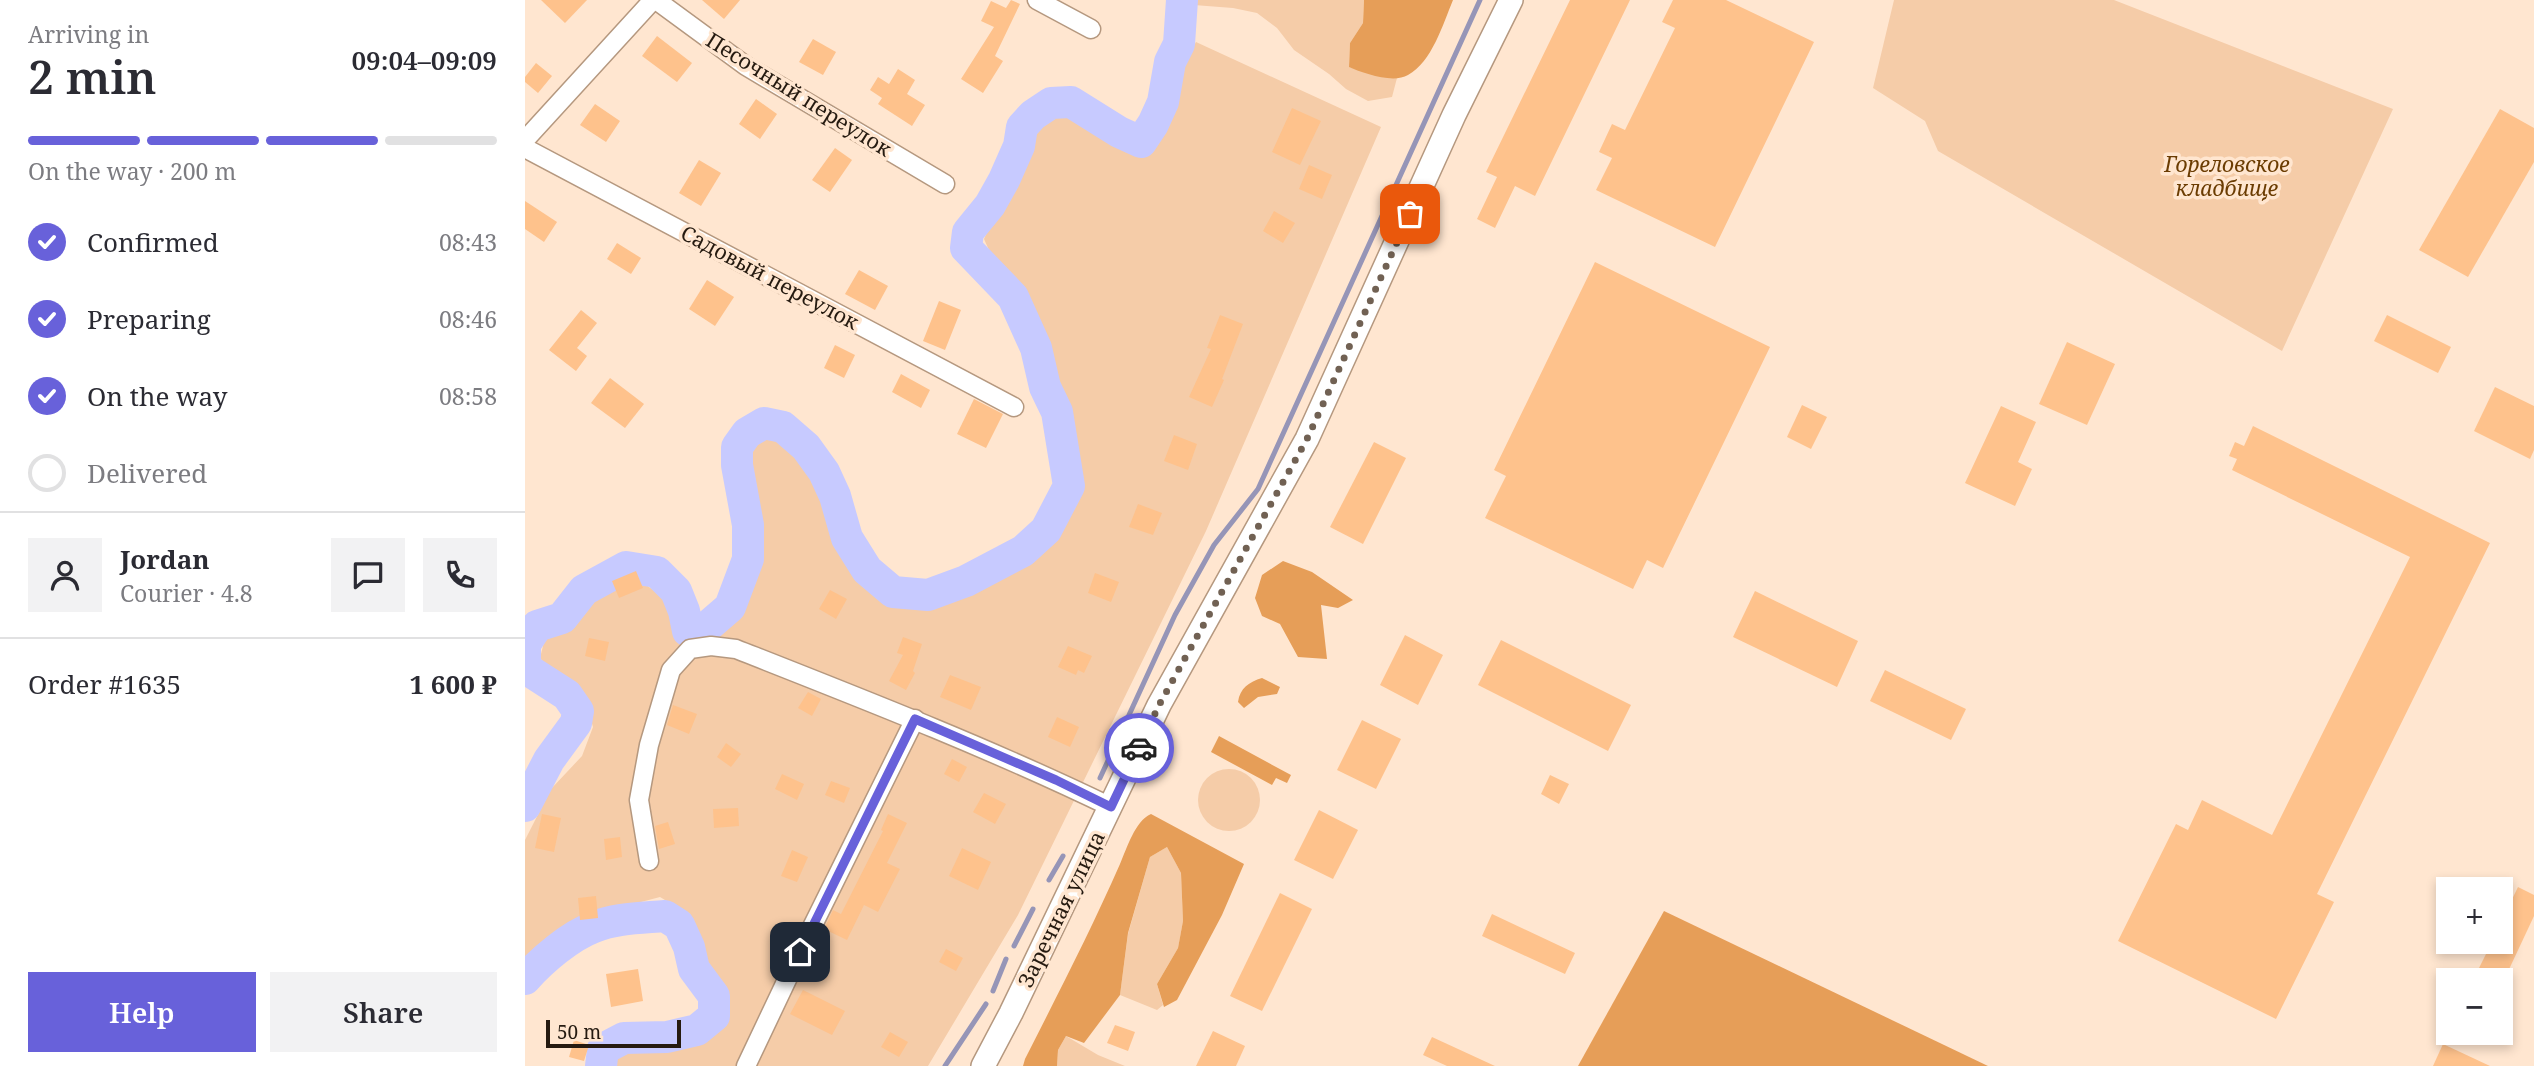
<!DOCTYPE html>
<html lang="en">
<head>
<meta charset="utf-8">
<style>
	body { margin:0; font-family:"Noto Serif",serif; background:#f2f2f3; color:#2b2b33; height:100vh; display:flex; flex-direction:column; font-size:26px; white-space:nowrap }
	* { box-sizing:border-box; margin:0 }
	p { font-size:23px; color:#7c7c81 }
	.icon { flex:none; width:38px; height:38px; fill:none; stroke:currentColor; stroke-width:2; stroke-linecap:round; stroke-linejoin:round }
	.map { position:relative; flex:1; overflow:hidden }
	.sheet { display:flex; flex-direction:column; background:#fff; width:525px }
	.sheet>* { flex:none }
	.tools { position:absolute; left:1911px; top:877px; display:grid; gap:14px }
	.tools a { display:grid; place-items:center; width:77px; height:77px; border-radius:0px; background:#fff; box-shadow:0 4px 10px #0003; font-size:35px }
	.scale { position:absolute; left:21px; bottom:18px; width:135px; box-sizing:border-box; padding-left:7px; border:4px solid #251a10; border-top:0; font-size:19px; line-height:24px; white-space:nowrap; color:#251a10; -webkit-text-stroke:5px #ffe6d0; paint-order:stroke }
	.pin { position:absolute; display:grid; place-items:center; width:60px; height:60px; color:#fff; margin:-30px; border-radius:14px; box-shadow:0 4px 10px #0006 }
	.courier { position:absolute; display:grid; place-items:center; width:70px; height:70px; margin:-35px; border:5px solid #6861da; border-radius:50%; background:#fff; color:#222; box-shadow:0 2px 9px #0007 }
	.summary em { font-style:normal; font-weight:600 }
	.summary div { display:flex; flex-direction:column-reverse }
	.summary { display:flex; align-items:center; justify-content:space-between; height:119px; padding:0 28px }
	h1 { font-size:46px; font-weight:600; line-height:52px }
	.bar { display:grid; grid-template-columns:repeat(4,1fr); gap:10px 7px; align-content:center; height:84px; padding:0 28px }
	.bar i { height:9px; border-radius:5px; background:#e1e1e2 }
	.bar .selected { background:#6861da }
	.bar p { grid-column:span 4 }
	.line { display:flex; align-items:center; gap:18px; padding:0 28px; border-top:2px solid #e1e1e2 }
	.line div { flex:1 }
	.round { display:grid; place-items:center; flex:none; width:74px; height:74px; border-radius:0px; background:#f2f2f3 }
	ol { padding:0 28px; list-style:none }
	li { display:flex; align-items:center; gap:21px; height:77px }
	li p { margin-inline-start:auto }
	li .icon { padding:7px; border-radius:50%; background:#6861da; color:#fff; stroke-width:4 }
	li:last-child { color:#7c7c81 }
	li i { width:38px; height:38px; border:4px solid #e1e1e2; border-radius:50% }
	.button { display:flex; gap:14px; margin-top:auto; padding:14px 28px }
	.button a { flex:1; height:80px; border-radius:0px; background:#6861da; color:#fff; font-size:28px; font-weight:600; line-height:80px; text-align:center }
	.button a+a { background:#f2f2f3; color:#2b2b33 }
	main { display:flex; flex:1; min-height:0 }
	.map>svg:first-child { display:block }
	.green { fill:#f5cca8 }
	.forest { fill:#e69e58 }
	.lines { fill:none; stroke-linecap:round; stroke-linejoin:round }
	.stream { stroke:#9695b7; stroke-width:5 }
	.river { stroke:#c7caff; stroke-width:32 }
	.building { fill:#fec28c }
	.minor-casing { stroke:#b5987f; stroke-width:21 }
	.tertiary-casing { stroke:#b5987f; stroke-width:26 }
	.minor { stroke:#fff; stroke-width:18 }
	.tertiary { stroke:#fff; stroke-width:23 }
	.done { stroke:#716153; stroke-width:7; stroke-dasharray:0 12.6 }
	.route { stroke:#6861da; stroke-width:9 }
	.labels { text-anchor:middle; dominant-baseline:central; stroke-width:7; stroke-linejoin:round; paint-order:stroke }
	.street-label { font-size:21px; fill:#251a10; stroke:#ffe6d0 }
	.park-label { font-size:21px; font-style:italic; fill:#6b3c02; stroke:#ffe6d0 }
</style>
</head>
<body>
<main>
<section class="sheet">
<div class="summary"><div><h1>2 min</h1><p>Arriving in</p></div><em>09:04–09:09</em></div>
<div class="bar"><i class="selected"></i><i class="selected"></i><i class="selected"></i><i></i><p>On the way · 200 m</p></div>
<ol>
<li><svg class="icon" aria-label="check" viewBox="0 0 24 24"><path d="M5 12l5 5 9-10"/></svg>Confirmed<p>08:43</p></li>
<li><svg class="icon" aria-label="check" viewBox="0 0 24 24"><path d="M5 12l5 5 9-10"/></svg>Preparing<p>08:46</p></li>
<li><svg class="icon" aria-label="check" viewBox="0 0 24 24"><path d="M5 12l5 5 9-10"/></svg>On the way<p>08:58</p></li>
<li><i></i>Delivered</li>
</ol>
<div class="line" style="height:126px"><a class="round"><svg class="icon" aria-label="person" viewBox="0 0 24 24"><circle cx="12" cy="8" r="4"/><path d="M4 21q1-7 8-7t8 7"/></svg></a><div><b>Jordan</b><p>Courier · 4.8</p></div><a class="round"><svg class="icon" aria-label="chat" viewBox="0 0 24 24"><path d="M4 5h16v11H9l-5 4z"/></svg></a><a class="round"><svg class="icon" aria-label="phone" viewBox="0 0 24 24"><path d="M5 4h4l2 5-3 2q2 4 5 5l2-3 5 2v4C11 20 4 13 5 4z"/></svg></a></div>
<div class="line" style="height:91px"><div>Order #1635</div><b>1 600 ₽</b></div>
<div class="button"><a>Help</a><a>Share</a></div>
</section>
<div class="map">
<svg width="2009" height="1066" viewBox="0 0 2009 1066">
	<rect width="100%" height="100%" fill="#ffe6d0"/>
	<!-- green -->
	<g class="green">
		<polygon points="670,0 839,0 838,23 825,43 824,67 872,78 867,97 843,101 821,89 804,74 769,50 752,28 732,13 708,8 669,5"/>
		<polygon points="1369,0 1589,0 1868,109 1757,351 1413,151 1400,121 1348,88"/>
		<polygon points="671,42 856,127 681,531 493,915 403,1066 89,1066 94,1052 143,1047 190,1033 205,1005 182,962 165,915 135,897 59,917 0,963 0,840 26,789 57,756 68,727 59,696 31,681 15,658 20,638 45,621 66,599 81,589 112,578 140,599 152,635 172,635 199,624 218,595 233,544 220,450 230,435 245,431 266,440 295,474 314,533 335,575 368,602 413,602 466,582 507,552 539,518 553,481 528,364 503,294 468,259 459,239 506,135 522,116 545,115 603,148 628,148 645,112 653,75"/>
		<circle cx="704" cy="800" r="31"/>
		<polygon points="642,847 656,873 658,921 653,948 632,984 638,1005 632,1010 595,995 603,934 625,857"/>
		<polygon points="541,1036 573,1055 600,1066 532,1066 533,1050"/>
	</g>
	<!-- forest -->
	<g class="forest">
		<path d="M839,0H928C918,24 907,62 883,75C868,84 838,73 824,67L825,43L838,23Z"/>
		<polygon points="758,561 787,572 828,600 813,608 796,605 802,659 773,657 755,624 737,616 730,598 737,575"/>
		<path d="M737,678L755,687L752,694L733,697L719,708L713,702C715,688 724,682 737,678Z"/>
		<polygon points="694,736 766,775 762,783 751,778 747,785 686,752"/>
		<path d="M626,814L719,864L697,915L652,1000L639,1007L632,984L653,948L658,921L656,873L642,847L625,857L603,933L595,995L559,1043L541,1036L533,1050L532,1066H498L500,1059C533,994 566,930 595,864C602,848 610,821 626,814Z"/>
		<polygon points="1139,911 1463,1066 1053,1066"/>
	</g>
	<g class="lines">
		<!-- stream -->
		<g class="stream">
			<polyline points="575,778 650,615 689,545 733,489 955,0"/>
			<polyline points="524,880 538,856"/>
			<polyline points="489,946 508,909"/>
			<polyline points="468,991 481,959"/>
			<polyline points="420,1066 461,1004"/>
		</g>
		<!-- river -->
		<g class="river">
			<polyline points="0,806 24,760 51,723 53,711 42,695 0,668 0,644 12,626 37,618 59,590 101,567 132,572 151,591 159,611 163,631 183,626 205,607 223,559 223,525 212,465 212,447 222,433 239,423 258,427 281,447 299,472 310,496 322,538 342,570 368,592 403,595 441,581 498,551 521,530 544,486 532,412 520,387 511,348 488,297 441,248 443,232 465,205 479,180 494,146 497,127 508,115 526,103 546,102 594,132 616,142 628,124 638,102 645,62 654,44 657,0"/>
			<path d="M0,979C17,960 45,936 69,927C90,918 118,918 140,916L154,925L164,947L169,969L189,996V1016L172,1030L142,1037L99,1038L78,1049L76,1066"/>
		</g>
	</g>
	<!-- building -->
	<g class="building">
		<polygon points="16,0 62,0 40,23"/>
		<polygon points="177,0 215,0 199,19"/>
		<polygon points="486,0 495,4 470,56 478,61 458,93 436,79 469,27 456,21 466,1 481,8"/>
		<polygon points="1045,0 1105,0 1010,196 990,186 970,228 952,219 972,177 961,172"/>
		<polygon points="1148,0 1201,0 1289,42 1190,247 1071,190 1087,158 1074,152 1087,124 1100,130 1150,28 1137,22"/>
		<polygon points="132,36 167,63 152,82 117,56"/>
		<polygon points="288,39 311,52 298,75 274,62"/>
		<polygon points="11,63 27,76 13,93 0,82 0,77"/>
		<polygon points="373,69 390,80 382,94 400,105 387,126 353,104 357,98 345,90 353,77 364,84"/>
		<polygon points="231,99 252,114 235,139 214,124"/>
		<polygon points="70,104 95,121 81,142 55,125"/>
		<polygon points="767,108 796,121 775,165 747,152"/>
		<polygon points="1975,109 2009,128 2009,162 1943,277 1894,250"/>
		<polygon points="310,148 327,160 305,192 287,180"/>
		<polygon points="174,160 196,173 176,206 154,193"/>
		<polygon points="784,165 807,175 797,199 774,189"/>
		<polygon points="0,201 32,222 19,242 0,229"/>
		<polygon points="749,211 770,223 758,243 738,231"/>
		<polygon points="92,243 116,258 106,274 82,259"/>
		<polygon points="1070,262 1245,347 1138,568 1122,560 1108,589 960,518 981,476 969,470"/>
		<polygon points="334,270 363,286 350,310 320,294"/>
		<polygon points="182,280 209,297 190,326 164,309"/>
		<polygon points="414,301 436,310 420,350 398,341"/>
		<polygon points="56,310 72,323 52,348 62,356 51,371 24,350"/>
		<polygon points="695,315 718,324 697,379 699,380 687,407 664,397 686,349 682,348"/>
		<polygon points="1862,315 1926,347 1913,373 1849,341"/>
		<polygon points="1542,342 1590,364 1562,425 1514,404"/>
		<polygon points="310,345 330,355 319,378 299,368"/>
		<polygon points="376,374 405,390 396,408 367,392"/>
		<polygon points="85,378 119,404 100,428 66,403"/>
		<polygon points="1970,387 2009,406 2009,450 2005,459 1949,431"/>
		<polygon points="449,399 478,414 461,448 432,434"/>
		<polygon points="1277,405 1302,417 1286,449 1262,437"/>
		<polygon points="1476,406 1511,422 1493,462 1507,469 1490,506 1440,483"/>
		<polygon points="1728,426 1965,543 1792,894 1809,902 1751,1019 1593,941 1651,824 1663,830 1677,800 1747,835 1885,557 1707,470 1712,459 1704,456 1710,442 1719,446"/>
		<polygon points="649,435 672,444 663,470 639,461"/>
		<polygon points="849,442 881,458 838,544 805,527"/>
		<polygon points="613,504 637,513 628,535 604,527"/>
		<polygon points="111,571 118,588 94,598 87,581"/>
		<polygon points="570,573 594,582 586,602 563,593"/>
		<polygon points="305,590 322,599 311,619 294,609"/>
		<polygon points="1230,591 1333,641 1312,687 1208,637"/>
		<polygon points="880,635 918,655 893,705 855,685"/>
		<polygon points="378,637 397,644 388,671 390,673 381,690 364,681 378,655 372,653"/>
		<polygon points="64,638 84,642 80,661 60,656"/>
		<polygon points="976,640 1106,705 1083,751 953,685"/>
		<polygon points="543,646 567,656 559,673 553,670 551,675 533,667"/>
		<polygon points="1360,670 1441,709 1426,740 1345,701"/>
		<polygon points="425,675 456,687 446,710 415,697"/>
		<polygon points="283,692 296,699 287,716 273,708"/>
		<polygon points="148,705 172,714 164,734 142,725"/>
		<polygon points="532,717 554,727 545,747 523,737"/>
		<polygon points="837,720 876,739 851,789 812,770"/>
		<polygon points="201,743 216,754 206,767 192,757"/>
		<polygon points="427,759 442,767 434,782 419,774"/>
		<polygon points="257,774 279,784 272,800 250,789"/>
		<polygon points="1025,775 1044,784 1034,804 1016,794"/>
		<polygon points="306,781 325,788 319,803 300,795"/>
		<polygon points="459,793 481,804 470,824 448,812"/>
		<polygon points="213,808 214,826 189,828 188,809"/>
		<polygon points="794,810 833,830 808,879 769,860"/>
		<polygon points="17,814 36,818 29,852 10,848"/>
		<polygon points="363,814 382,823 362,863 375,869 353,912 339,905 322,940 299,929 308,910 316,914 358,831 356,830"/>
		<polygon points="143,822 150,844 134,849 130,826"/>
		<polygon points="95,837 97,857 81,860 79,839"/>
		<polygon points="437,848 466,862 453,890 424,876"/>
		<polygon points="267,850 283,857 272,882 256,876"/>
		<polygon points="1993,887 2009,895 2009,916 1979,980 1948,980 1967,942 1976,942 1976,922"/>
		<polygon points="755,893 787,909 737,1011 705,996"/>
		<polygon points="71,896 73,918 55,920 53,898"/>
		<polygon points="967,914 1050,953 1040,974 957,936"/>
		<polygon points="421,949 438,958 431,971 414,962"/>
		<polygon points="113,969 118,1001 86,1007 81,974"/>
		<polygon points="278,990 320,1011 307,1035 265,1014"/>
		<polygon points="590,1025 610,1032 603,1051 582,1043"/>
		<polygon points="688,1031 720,1046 711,1066 671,1066"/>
		<polygon points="365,1032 383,1042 374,1057 356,1047"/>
		<polygon points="907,1037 970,1066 922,1066 898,1055"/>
		<polygon points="49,1040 64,1045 59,1061 44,1057"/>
		<polygon points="1918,1044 1965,1066 1908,1066"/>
	</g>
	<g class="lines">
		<!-- minor casing -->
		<g class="minor-casing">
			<g id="minor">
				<polyline points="131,0 221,66 420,184"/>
				<polyline points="512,0 566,29"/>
				<polyline points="0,140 128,0"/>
				<polyline points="0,148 489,407"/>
				<path d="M124,861L114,800L124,745L146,670L165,649L186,646L211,649C338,699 464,748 586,807"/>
				<polyline points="221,1066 286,929 390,719"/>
			</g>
		</g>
		<!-- tertiary casing -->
		<g class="tertiary-casing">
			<polyline id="tertiary" points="458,1066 486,1013 634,705 782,439 929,115 986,0"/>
		</g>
		<!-- minor -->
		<use href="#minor" class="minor"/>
		<!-- tertiary -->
		<use href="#tertiary" class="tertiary"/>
	</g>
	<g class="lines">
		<!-- done -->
		<polyline class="done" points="614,748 634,705 782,439 885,214"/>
		<!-- route -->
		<polyline class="route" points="275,952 390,719 531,780 586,807 614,748"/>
	</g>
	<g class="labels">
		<!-- street labels -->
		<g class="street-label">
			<text transform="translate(274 94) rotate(32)">Песочный переулок</text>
			<text transform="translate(245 277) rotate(28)">Садовый переулок</text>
			<text transform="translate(536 909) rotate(-64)">Заречная улица</text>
		</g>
		<!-- park labels -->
		<g class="park-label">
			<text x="1702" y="164">Гореловское<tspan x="1702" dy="24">кладбище</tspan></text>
		</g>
	</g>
</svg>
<div class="tools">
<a>+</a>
<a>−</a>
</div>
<div class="scale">50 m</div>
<div class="pin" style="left:885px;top:214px;background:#ea580c"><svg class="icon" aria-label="bag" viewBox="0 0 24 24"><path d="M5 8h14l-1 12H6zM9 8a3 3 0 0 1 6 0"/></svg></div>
<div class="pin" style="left:275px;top:952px;background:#1f2937"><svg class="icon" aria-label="home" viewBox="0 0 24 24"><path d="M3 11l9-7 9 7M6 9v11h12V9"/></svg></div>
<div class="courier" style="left:614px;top:748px"><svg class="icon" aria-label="car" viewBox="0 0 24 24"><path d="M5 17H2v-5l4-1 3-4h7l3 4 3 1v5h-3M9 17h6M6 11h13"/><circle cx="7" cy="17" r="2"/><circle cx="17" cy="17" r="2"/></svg></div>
</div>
</main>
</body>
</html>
